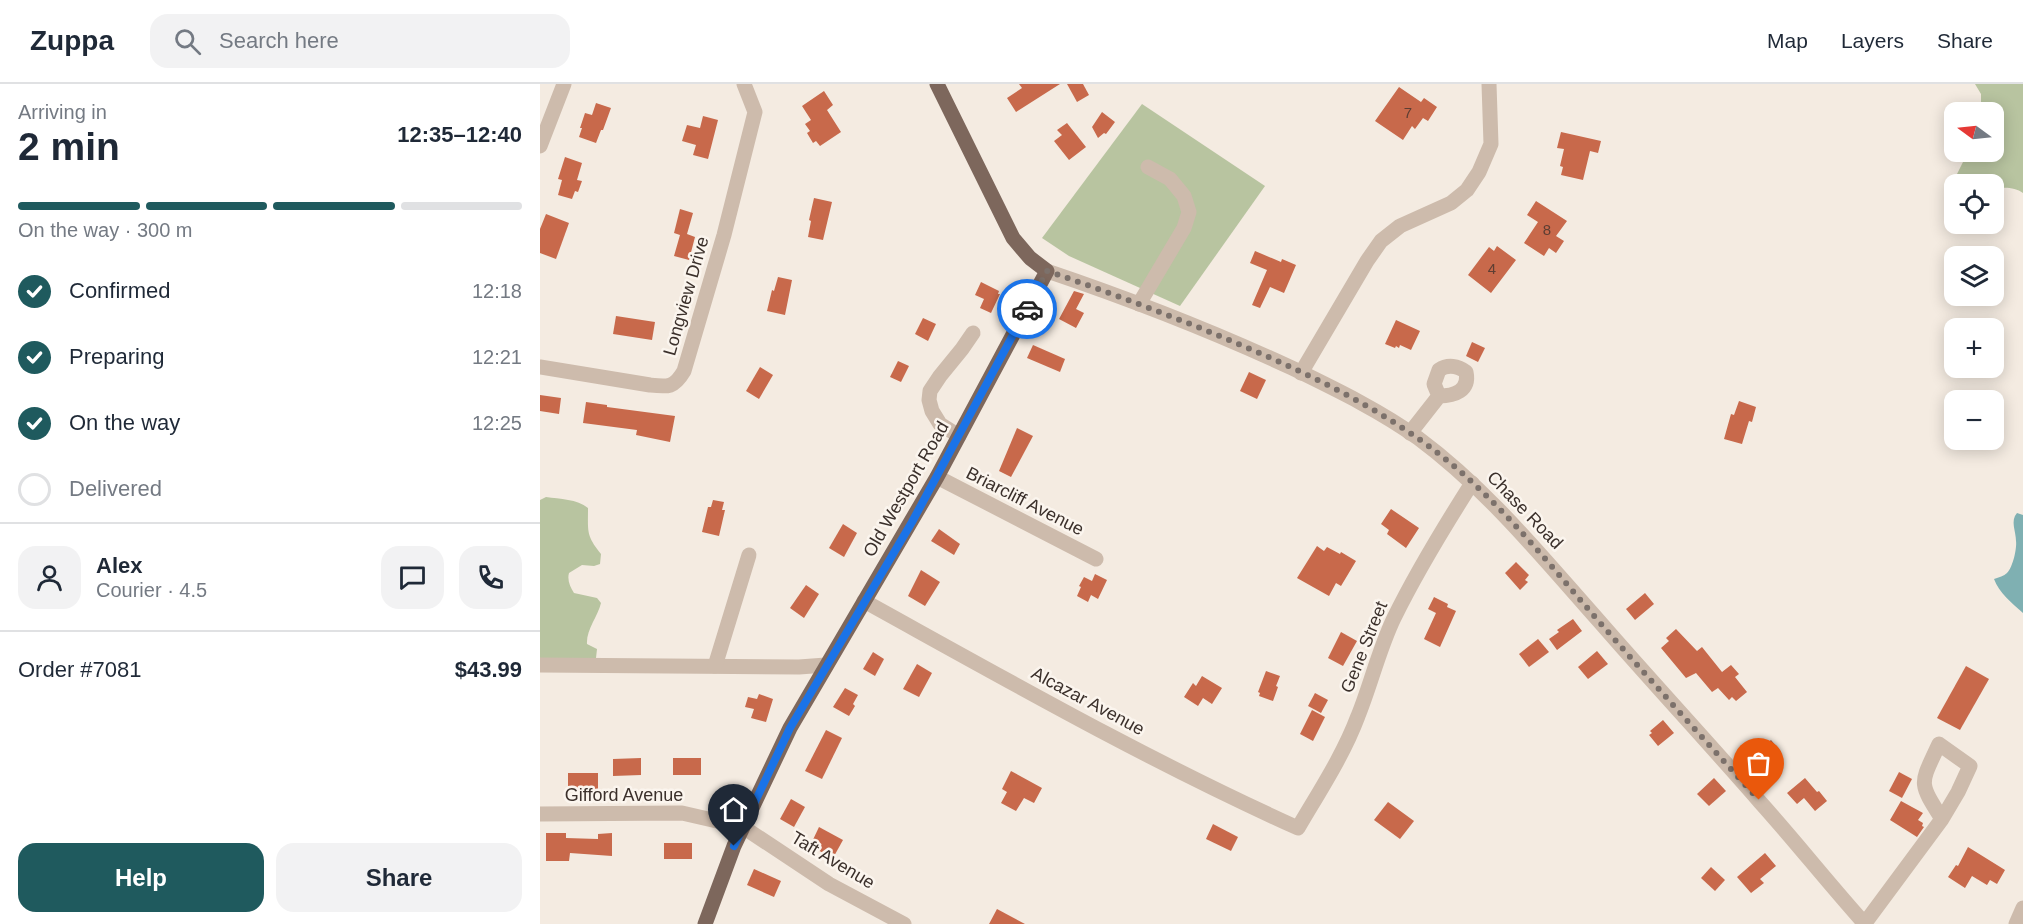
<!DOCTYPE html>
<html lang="en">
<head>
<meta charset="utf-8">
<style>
	body { margin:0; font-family:Helvetica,sans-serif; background:#f2f2f3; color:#1f2937; height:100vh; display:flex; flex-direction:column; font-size:22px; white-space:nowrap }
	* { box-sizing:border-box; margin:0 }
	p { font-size:20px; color:#747a83 }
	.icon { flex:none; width:33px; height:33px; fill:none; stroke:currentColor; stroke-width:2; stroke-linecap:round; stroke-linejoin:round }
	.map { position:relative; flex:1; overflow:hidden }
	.drawer { display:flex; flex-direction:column; background:#fff; width:540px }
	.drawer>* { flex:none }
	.needle { width:39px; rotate:285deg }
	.controls { position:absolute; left:1404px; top:18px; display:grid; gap:12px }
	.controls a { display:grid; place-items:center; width:60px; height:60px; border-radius:12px; background:#fff; box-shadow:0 3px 15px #0003; font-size:30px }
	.pin { position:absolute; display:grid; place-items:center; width:51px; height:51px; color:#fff; margin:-62px -26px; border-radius:50% 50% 50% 0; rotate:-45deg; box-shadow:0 0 6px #0007 }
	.pin .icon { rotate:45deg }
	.courier { position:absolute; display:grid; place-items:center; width:60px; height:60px; margin:-30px; border:4px solid #1a73e8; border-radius:50%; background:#fff; color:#222; box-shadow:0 2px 8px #0007 }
	.head em { font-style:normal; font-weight:800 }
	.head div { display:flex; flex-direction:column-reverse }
	.head { display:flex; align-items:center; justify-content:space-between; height:102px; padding:0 18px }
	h1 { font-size:39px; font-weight:800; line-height:45px }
	.bar { display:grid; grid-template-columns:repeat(4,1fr); gap:9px 6px; align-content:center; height:72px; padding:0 18px }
	.bar i { height:8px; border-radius:4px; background:#e0e1e3 }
	.bar .on { background:#1f5a5e }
	.bar p { grid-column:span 4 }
	.line { display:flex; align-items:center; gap:15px; padding:0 18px; border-top:2px solid #e0e1e3 }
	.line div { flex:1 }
	.round { display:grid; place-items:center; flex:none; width:63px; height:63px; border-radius:18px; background:#f2f2f3 }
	ol { padding:0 18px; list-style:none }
	li { display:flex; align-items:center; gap:18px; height:66px }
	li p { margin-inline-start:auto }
	li .icon { padding:6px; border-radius:50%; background:#1f5a5e; color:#fff; stroke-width:4 }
	li:last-child { color:#747a83 }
	li i { width:33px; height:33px; border:3px solid #e0e1e3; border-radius:50% }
	.primary-button { display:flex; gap:12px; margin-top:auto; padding:12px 18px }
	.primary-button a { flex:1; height:69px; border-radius:18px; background:#1f5a5e; color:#fff; font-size:24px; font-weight:800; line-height:69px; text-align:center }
	.primary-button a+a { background:#f2f2f3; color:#1f2937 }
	header { display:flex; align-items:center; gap:36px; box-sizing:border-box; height:84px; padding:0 30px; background:#fff; border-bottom:2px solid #e0e1e3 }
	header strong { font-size:28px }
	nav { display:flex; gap:33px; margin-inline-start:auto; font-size:21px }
	.search { width:420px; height:54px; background:#f2f2f3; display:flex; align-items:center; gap:15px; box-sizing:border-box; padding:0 21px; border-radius:18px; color:#747a83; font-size:22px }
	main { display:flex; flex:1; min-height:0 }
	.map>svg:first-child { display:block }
	.green { fill:#b8c4a0 }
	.water { fill:#7fb0b2 }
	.building { fill:#c8694b }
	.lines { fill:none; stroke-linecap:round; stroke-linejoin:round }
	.minor { stroke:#cdbbac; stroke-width:15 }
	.major { stroke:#7d675c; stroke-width:15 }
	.done { stroke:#7c716b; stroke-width:6; stroke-dasharray:0 10.8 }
	.route { stroke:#1a73e8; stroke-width:8 }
	.labels { text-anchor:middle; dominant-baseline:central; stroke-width:5; stroke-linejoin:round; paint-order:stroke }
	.number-label { font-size:15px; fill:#5e3e33 }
	.street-label { font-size:18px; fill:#3b302b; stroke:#fbf5ee }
</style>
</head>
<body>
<header>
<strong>Zuppa</strong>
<div class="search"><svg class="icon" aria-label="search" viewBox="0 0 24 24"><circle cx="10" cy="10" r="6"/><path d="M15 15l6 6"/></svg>Search here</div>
<nav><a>Map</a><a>Layers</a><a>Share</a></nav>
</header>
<main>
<section class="drawer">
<div class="head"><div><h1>2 min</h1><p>Arriving in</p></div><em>12:35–12:40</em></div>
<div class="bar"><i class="on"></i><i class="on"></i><i class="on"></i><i></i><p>On the way · 300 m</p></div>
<ol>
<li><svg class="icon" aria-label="check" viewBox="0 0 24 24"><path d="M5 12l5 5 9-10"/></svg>Confirmed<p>12:18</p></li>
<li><svg class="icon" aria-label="check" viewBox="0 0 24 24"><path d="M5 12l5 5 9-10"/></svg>Preparing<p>12:21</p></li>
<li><svg class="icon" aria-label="check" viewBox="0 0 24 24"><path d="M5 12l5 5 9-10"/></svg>On the way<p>12:25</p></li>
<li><i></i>Delivered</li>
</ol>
<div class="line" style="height:108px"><a class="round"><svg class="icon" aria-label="person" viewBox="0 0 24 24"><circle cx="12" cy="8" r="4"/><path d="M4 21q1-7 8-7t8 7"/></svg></a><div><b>Alex</b><p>Courier · 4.5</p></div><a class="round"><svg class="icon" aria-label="chat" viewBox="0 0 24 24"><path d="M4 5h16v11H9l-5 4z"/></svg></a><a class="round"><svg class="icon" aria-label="phone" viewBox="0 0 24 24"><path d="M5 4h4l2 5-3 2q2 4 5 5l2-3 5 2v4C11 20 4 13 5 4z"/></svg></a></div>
<div class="line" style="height:78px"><div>Order #7081</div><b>$43.99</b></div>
<div class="primary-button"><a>Help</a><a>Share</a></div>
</section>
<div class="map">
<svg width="1483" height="840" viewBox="0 0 1483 840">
	<rect width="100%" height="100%" fill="#f4ebe1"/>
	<!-- green -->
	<g class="green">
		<path d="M1435,0H1483V109C1475,103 1463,103 1454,105V100H1414V107L1412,104L1414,96L1428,68H1454V28H1441V10Z"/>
		<polygon points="602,20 725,102 640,222 529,172 502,154"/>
		<path d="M6,413C20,415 37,415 48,424C48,448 46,451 61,470L60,480L54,482L42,481L29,489C27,496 30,503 34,509L57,514L61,519C58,532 46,546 47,560L57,565L56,574L0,586V416Z"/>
	</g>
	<!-- water -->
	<path class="water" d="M1477,429L1483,431V529C1472,519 1459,509 1454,495C1459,493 1464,492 1467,489C1473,483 1477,464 1476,457C1476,447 1470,437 1477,429Z"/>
	<!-- building -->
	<g class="building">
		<polygon points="479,0 520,0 476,28 467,14 482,4"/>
		<polygon points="527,0 543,0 549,11 537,18"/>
		<polygon points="859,3 881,18 884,14 897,23 888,37 883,34 875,45 872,42 863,56 835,37"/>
		<polygon points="284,7 293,21 287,26 301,48 280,62 276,57 273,59 267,49 270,47 265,40 271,36 262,22"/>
		<polygon points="56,19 71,24 63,46 61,46 56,59 39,53 42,44 40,44 45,29 52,31"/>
		<polygon points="562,28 575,38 566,50 564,49 558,54 552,43"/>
		<polygon points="163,32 178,36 168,75 153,71 156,61 142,57 147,41 160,44"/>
		<polygon points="527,39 546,63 529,76 514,57 522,51 517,46"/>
		<polygon points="1021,48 1061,57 1058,69 1050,67 1043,96 1021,91 1023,83 1020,82 1024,65 1017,64"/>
		<polygon points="25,73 42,79 37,96 42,97 38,108 35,107 32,115 18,111 22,96 18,95"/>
		<polygon points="274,114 292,118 283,156 268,153 271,137 269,136"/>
		<polygon points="996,117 1027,137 1016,152 1024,157 1016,169 1009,164 1004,172 984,159 998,138 987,131"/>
		<polygon points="140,125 153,129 147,150 155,153 149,176 134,172 140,151 134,149"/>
		<polygon points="6,130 29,139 16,175 0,169 0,145"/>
		<polygon points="957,162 976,176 951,209 928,191 949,163 954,167"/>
		<polygon points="715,167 741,178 742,175 756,181 744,209 730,203 720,224 712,221 727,186 710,179"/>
		<polygon points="238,193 252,196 245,231 227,227 232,206 234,207"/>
		<polygon points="441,198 459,207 458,210 460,210 451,229 440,224 444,215 435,211"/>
		<polygon points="534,207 544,210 536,225 544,229 536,244 519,235"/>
		<polygon points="76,232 115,238 112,256 73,250"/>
		<polygon points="383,234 396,240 388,257 375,250"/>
		<polygon points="856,236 880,247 871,266 860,261 859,264 856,262 855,264 845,260"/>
		<polygon points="932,258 945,264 938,278 926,272"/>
		<polygon points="493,261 525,275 520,288 487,274"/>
		<polygon points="358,277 369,282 361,298 350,293"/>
		<polygon points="220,283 233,291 219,315 206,307"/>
		<polygon points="709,288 726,296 717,315 700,307"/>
		<polygon points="0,311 21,314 19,330 0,327"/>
		<polygon points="1199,317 1216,323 1212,338 1209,337 1202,360 1184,355 1191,330 1194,331"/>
		<polygon points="46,318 67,321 67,323 135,332 130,358 96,351 97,346 43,339"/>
		<polygon points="477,344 493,352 471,393 459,387"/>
		<polygon points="173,416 184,418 182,426 185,426 179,452 162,448 168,423 171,423"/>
		<polygon points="851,425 879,444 866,464 847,450 849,446 841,440"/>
		<polygon points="303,440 317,449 304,473 289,464"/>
		<polygon points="399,445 420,460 414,471 391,457"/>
		<polygon points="777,462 784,467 787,463 800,470 801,468 816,477 801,502 796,499 789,512 757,494"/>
		<polygon points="976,478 989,491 985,496 988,498 980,506 965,489"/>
		<polygon points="381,486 400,498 385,522 368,512"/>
		<polygon points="555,490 567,496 558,515 551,511 548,518 537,512 541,503 539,502 544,493 552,497"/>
		<polygon points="266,501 279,510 264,534 250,524"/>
		<polygon points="1105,509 1114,520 1095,536 1086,525"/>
		<polygon points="894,513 908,520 907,523 916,527 900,563 884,555 896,529 888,525"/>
		<polygon points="1033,535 1042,547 1017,566 1009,555 1019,548 1017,546"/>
		<polygon points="1136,545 1157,567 1162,563 1182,588 1191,581 1199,590 1195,593 1207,608 1196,617 1192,613 1189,616 1178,604 1172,608 1156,589 1146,594 1121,564 1129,557 1126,554"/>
		<polygon points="801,548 817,557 803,582 788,574"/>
		<polygon points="998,555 1009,568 989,583 979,570"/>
		<polygon points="1057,567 1068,580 1048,595 1038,583"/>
		<polygon points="333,568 344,575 335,592 323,585"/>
		<polygon points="377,580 392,589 379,613 363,605"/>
		<polygon points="1426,582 1449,595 1420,646 1397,634"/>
		<polygon points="726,587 740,592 736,602 738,603 733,617 719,612 720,609 718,608"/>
		<polygon points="662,592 682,604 672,620 663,614 658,622 644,613 653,599 656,602"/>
		<polygon points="305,604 318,611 313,620 315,622 309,632 293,623"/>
		<polygon points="775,609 788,616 781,629 768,622"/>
		<polygon points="219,610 233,615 226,638 211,634 214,625 205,623 208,613 217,615"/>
		<polygon points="772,626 785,633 773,657 760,650"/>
		<polygon points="1123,636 1134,649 1118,662 1109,651 1112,649 1110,647"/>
		<polygon points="286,646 302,654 282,695 265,687"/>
		<polygon points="1231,656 1241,668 1223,682 1214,670"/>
		<polygon points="101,674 101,691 73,692 73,675"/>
		<rect x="133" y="674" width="28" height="17"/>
		<polygon points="471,687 502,704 494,719 484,714 476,727 461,719 467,708 462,705"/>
		<polygon points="1359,688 1372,695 1362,714 1349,707"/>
		<polygon points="28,689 58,689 58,705 44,705 44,708 28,708"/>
		<polygon points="1174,694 1186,707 1169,722 1157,710"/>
		<polygon points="1265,694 1277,708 1279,707 1287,717 1275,727 1264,714 1257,720 1247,709"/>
		<polygon points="251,715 265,723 254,743 240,735"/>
		<polygon points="1361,717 1383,729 1378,736 1383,739 1382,742 1384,743 1377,753 1350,736"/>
		<polygon points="848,718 874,737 860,755 834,736"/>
		<polygon points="673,740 698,753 691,767 666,755"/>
		<polygon points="279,743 303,756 293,774 270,762"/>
		<polygon points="6,749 26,749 26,754 58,755 58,750 72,749 72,772 30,769 29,777 6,777"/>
		<rect x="124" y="759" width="28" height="16"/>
		<polygon points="1428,763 1465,786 1457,800 1450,796 1447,801 1432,792 1425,804 1408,793 1416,781 1418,782"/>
		<polygon points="1225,769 1236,782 1220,795 1224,799 1211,809 1197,793"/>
		<polygon points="1171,783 1185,796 1175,807 1161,794"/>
		<polygon points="214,785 241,797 234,813 207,801"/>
		<polygon points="457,825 485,840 449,840"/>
	</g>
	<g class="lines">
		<!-- minor -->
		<g class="minor">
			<polyline points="0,62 24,0"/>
			<path d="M507,187C590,215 672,247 752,284C795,305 839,326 878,354C948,406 1002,473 1059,537C1112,598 1167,657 1220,718C1256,758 1289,800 1325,840"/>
			<polyline points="599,220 644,144 649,128 644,112 630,95 608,83"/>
			<path d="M0,283L110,301C128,303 134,304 144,287L184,151L215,28L204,0"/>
			<polyline points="761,289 827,177 841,157 860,142 911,119 927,106 939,88 951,60 949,0"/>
			<path d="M870,349L899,312C914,312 930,307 926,288C918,282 908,280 899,286L894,300L899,312"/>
			<polyline points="419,352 400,340 392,327 389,316 390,307 400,292 422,265 433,249"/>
			<polyline points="397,393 556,475"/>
			<path d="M324,517C467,596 609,677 758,744C779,708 803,672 818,632C831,600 839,565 854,534C877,487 904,443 932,399"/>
			<polyline points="0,581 259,583 286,581"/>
			<polyline points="175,582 209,471"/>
			<polyline points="0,730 142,729 203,743 289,800 364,840"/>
			<path d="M1325,839L1402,735C1378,697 1380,701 1399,660L1430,682L1418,708L1402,735"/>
			<polyline points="1476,840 1483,824"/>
		</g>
		<!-- major -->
		<polyline class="major" points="165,840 194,762 250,644 397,393 507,187 490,174 473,154 397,0"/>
	</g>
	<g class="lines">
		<!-- done -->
		<path class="done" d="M487,225L507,187C560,205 613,225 665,246C738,276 811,308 876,353C946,401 1000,469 1055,533C1109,595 1164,655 1219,716"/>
		<!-- route -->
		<polyline class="route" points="194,762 250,644 372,438 487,225"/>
	</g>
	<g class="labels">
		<!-- number labels -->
		<g class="number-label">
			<text x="868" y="28">7</text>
			<text x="1007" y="145">8</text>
			<text x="952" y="184">4</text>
		</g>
		<!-- street labels -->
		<g class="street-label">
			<text transform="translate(146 212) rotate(-74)">Longview Drive</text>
			<text transform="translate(366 405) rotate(-60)">Old Westport Road</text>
			<text transform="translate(485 417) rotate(27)">Briarcliff Avenue</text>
			<text transform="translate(985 426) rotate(46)">Chase Road</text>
			<text transform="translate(824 563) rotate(-68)">Gene Street</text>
			<text transform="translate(548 617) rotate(28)">Alcazar Avenue</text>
			<text x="84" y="711">Gifford Avenue</text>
			<text transform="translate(293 776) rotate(31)">Taft Avenue</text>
		</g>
	</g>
</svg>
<div class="controls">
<a><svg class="needle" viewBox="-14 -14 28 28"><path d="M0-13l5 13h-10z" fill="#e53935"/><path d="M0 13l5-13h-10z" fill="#747a83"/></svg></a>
<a><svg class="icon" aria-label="locate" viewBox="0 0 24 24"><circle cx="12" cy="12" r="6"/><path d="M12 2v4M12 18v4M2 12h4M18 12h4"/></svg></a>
<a><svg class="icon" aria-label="layers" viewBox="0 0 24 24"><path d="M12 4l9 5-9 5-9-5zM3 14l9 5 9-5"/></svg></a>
<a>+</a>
<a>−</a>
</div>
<div class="pin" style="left:1219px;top:716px;background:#ea580c"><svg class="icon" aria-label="bag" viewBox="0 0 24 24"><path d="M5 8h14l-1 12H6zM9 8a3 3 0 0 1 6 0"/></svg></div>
<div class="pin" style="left:194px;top:762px;background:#1f2937"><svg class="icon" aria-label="home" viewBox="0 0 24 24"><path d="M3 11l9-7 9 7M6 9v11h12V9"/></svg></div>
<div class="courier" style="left:487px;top:225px"><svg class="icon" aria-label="car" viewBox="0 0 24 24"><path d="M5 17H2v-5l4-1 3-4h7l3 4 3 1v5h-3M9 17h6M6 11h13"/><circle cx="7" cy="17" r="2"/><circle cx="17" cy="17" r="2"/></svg></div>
</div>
</main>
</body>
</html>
